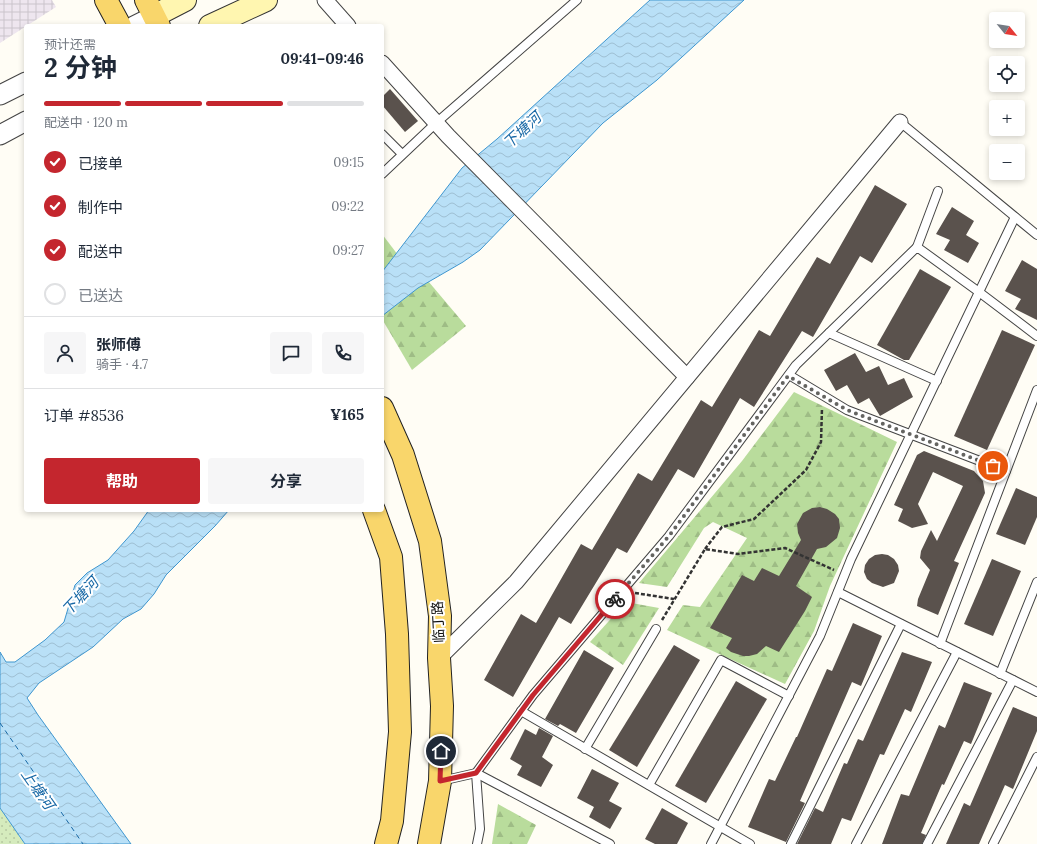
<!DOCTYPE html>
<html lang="zh">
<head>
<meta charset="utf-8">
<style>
	body { margin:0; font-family:Lora,"Noto Sans SC",serif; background:#f6f6f7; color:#1f2937; height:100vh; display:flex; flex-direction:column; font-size:15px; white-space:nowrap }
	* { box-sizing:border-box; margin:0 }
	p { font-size:13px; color:#747a83 }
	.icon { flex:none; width:22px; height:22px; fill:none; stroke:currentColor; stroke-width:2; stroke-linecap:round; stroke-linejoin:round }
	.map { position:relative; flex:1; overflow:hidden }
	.side { position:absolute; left:24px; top:24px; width:360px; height:488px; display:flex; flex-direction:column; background:#fff; border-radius:4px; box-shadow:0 2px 6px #0003 }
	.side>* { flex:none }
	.needle { width:26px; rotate:120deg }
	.fabs { position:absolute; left:989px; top:12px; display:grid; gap:8px }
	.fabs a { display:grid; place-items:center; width:36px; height:36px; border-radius:4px; background:#fff; box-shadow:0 2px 6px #0003; font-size:20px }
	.pin { position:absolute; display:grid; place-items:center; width:34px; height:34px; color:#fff; margin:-17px; border:2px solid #fff; border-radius:50%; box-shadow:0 1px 4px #0007 }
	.courier { position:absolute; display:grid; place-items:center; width:40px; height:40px; margin:-20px; border:3px solid #c4262e; border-radius:50%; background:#fff; color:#222; box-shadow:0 1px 5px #0007 }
	.headline em { font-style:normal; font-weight:700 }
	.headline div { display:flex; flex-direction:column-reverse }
	.headline { display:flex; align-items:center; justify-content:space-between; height:68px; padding:0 20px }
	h1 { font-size:26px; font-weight:700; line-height:30px }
	.bar { display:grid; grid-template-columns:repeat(4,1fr); gap:6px 4px; align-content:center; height:48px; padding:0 20px }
	.bar i { height:5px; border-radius:3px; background:#e0e1e3 }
	.bar .current { background:#c4262e }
	.bar p { grid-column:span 4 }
	.line { display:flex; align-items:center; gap:10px; padding:0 20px; border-top:1px solid #e0e1e3 }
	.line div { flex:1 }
	.round { display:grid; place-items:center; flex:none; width:42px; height:42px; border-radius:4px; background:#f6f6f7 }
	ol { padding:0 20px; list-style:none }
	li { display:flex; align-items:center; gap:12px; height:44px }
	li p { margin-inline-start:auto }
	li .icon { padding:4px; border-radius:50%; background:#c4262e; color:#fff; stroke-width:4 }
	li:last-child { color:#747a83 }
	li i { width:22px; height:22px; border:2px solid #e0e1e3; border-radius:50% }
	.button { display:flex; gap:8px; margin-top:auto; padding:8px 20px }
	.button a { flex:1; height:46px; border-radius:4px; background:#c4262e; color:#fff; font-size:16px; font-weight:700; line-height:46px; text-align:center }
	.button a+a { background:#f6f6f7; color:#1f2937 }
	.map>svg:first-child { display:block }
	.industrial { fill:url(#industrial-grid) }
	.forest { fill:url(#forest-firs) }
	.park { fill:url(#park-dots) }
	.water { fill:url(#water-waves); stroke:#3f96cf }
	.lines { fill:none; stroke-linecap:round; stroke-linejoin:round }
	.ferry { stroke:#1768a6; stroke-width:1; stroke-dasharray:5 4; stroke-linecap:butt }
	.building { fill:#5a524d }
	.service-casing { stroke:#444; stroke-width:10 }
	.minor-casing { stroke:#444; stroke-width:17 }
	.tertiary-casing { stroke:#444; stroke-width:21 }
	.secondary-casing { stroke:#333; stroke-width:24 }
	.primary-casing { stroke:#222; stroke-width:24 }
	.path { stroke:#333; stroke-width:2.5; stroke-dasharray:4 2; stroke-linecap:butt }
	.service { stroke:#fff; stroke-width:8 }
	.minor { stroke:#fff; stroke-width:15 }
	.tertiary { stroke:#fff; stroke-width:19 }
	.secondary { stroke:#fff6b0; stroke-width:22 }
	.primary { stroke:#f9d66b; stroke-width:22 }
	.done { stroke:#646461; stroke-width:4; stroke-dasharray:0 7.2 }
	.route { stroke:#c4262e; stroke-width:5 }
	.labels { text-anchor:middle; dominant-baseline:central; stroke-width:4; stroke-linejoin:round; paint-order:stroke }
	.street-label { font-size:14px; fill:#111; stroke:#fff }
	.water-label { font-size:15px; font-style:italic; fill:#1768a6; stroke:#fff }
</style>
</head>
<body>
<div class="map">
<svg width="1037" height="844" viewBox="0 0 1037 844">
	<defs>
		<pattern id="industrial-grid" width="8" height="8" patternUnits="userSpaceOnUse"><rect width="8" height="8" fill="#eee6ef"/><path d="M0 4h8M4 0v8" fill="none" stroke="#cbc4cc"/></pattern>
		<pattern id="forest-firs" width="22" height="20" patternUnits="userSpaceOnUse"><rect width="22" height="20" fill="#b9dc9c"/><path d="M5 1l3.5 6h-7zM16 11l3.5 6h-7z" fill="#9ebc85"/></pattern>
		<pattern id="park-dots" width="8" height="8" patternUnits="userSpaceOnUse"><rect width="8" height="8" fill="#d5ebbd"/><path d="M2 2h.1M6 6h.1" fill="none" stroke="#b6c8a1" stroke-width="1.8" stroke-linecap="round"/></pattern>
		<pattern id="water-waves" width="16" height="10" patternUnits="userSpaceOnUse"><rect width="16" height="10" fill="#b9e0f7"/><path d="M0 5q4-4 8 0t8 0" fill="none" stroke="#9ebfd3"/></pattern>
	</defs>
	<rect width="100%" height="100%" fill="#fffdf5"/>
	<!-- industrial -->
	<polygon class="industrial" points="0,0 52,0 56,7 0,43"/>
	<!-- forest -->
	<g class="forest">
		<polygon points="382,234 398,255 382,271"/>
		<polygon points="423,275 466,326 412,370 382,319 382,316"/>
		<polygon points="794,392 897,442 830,586 814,631 785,684 667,630 683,605 700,607 747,538 713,522 704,528 667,587 639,583 742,461"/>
		<polygon points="626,602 659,608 623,665 590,642"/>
		<polygon points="498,804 536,825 527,844 492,844"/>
	</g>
	<!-- park -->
	<polygon class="park" points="0,808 25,844 0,844"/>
	<!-- water -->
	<g class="water">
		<polygon points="650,0 744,0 657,80 603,123 480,250 463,262 418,288 382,316 382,272 462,168 497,139"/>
		<polygon points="149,510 229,510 215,526 166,575 154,594 141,609 123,619 93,647 39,683 27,698 38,715 131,844 25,844 0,808 0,652 6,662 15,662 45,640 64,622 75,585 87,573 108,560 134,531"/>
	</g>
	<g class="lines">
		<!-- ferry -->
		<polyline class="ferry" points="0,723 83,844"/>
	</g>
	<!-- building -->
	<g class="building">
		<polygon points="390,89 418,121 405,132 382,105 382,97"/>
		<polygon points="875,185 907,204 872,263 860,256 813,337 802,331 754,407 740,398 694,478 678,469 627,553 617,548 571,624 559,617 513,697 484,680 521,614 536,623 581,544 592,550 638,473 652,481 701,400 712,407 759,330 770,336 817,257 830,264"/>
		<polygon points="952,207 974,221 966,235 979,243 968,263 944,250 950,240 936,234"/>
		<polygon points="1022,260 1037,269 1037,320 1015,309 1021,299 1005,291"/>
		<polygon points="920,269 951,287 909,360 904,360 877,345"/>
		<polygon points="1002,330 1035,345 987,450 954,436"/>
		<polygon points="855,353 866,372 879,366 888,385 904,378 913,397 880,416 869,398 858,404 847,385 836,391 824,370"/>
		<polygon points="924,451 974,471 983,481 985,493 954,561 959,563 938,615 917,606 918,599 930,570 920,558 921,551 931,530 937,541 963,486 933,472 918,504 928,524 912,528 898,521 903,509 894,505 917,455"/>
		<polygon points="1016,488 1037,497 1037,517 1025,545 996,534"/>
		<polygon points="820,507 827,509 835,514 839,519 840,528 837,538 826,547 817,549 796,586 812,597 805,611 779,652 766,646 757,654 749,656 743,656 731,652 726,648 732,638 710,628 742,575 754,581 762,568 779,576 801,540 798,533 797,524 803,513 812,508"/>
		<polygon points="882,554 888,555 894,559 898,565 899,571 894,583 883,587 872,583 867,579 864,572 865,565 869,559 875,555"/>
		<polygon points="992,559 1021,571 993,636 964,624"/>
		<polygon points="853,623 882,636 861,686 852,682 800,801 805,803 786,842 748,827 769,779 775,781 796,737 797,737 827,669 832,671"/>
		<polygon points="674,645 700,660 637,767 609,750"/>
		<polygon points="584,650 614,668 576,733 560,724 558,726 545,719"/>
		<polygon points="902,652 932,662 911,712 905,709 884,755 880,754 851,821 842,818 831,844 797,844 815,808 823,812 844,763 847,764 858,739 863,741"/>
		<polygon points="736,681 767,699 706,803 675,786"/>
		<polygon points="964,682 992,693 971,744 964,741 944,785 942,784 921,833 926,835 922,844 882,844 901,794 909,796 939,725 945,728"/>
		<polygon points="1013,707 1037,717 1037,731 1013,789 1005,785 979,844 946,844 964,803 970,806"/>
		<polygon points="539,728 553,736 542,757 553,765 541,787 517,775 522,766 510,759 525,729 536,735"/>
		<polygon points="592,769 619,783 609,801 622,808 610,829 589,817 594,807 577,798"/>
		<polygon points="662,808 688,823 677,844 655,844 645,839"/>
	</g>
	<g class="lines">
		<!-- service casing -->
		<g class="service-casing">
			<g id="service">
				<polyline points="900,122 1037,235"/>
				<polyline points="382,134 402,154"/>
				<polyline points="382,174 436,123 577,0"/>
				<polyline points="917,247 938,191"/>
				<polyline points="829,333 937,381"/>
				<polyline points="789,375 847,410 1006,471"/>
				<polyline points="838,592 1037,692"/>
				<polyline points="940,644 1037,390"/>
				<polyline points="1000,674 1037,582"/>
				<polyline points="521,711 750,844"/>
				<polyline points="585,749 656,629"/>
				<polyline points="441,781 476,773 610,844"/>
				<polyline points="649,785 721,660 789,696"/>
				<polyline points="477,844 480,829 476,773 533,695 669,536 796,365 917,247 979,292 1037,336"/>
				<polyline points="711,844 820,636 851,559 1015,217"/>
				<polyline points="791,844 901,624"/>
				<polyline points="856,844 957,652"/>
				<polyline points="927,844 1013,680"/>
				<polyline points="993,844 1037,757"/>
			</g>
		</g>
		<!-- minor casing -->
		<g class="minor-casing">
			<g id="minor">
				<polyline points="325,0 348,26"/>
				<polyline points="382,63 448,136 687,377"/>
				<polyline points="439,658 516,582 900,122"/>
			</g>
		</g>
		<!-- tertiary casing -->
		<g class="tertiary-casing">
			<g id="tertiary">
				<polyline points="134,26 154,16"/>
				<polyline points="0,95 26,82"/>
				<polyline points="0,135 26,121"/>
			</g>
		</g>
		<!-- secondary casing -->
		<g class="secondary-casing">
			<g id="secondary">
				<polyline points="154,16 185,0"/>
				<polyline points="210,26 266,0"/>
			</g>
		</g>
		<!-- primary casing -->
		<g class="primary-casing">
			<g id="primary">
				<polyline points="106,0 120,26"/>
				<polyline points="146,0 159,26"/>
				<polyline points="382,408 403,455 430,541 440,616 439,658 442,706 440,781 429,844"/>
				<polyline points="374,510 391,557 397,634 400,732 392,821 386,844"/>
			</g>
		</g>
		<!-- path -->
		<g class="path">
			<polyline points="705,549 722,527 754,519 806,470 821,442 822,408"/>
			<polyline points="635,593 674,599"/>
			<polyline points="662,620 705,549 738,554 785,548 834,570"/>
		</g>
		<!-- service -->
		<use href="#service" class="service"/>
		<!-- minor -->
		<use href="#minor" class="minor"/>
		<!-- tertiary -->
		<use href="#tertiary" class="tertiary"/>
		<!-- secondary -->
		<use href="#secondary" class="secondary"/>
		<!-- primary -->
		<use href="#primary" class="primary"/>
	</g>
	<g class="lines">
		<!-- done -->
		<polyline class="done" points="615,599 669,536 788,376 847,410 993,466"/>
		<!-- route -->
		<polyline class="route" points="441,751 440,781 476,773 533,695 615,599"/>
	</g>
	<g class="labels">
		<!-- street labels -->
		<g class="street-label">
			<text transform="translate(438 622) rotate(-93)">临丁路</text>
		</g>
		<!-- water labels -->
		<g class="water-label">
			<text transform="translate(522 130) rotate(-43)">下塘河</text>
			<text transform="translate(80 596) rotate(-47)">下塘河</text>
			<text transform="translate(38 789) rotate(55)">上塘河</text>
		</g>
	</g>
</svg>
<div class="fabs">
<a><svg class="needle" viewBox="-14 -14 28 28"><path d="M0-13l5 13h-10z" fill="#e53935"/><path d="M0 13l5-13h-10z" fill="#747a83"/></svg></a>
<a><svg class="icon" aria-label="locate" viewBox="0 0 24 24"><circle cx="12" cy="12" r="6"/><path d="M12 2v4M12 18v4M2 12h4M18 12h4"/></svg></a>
<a>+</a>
<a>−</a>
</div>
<div class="pin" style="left:993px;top:466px;background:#ea580c"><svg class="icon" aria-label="bag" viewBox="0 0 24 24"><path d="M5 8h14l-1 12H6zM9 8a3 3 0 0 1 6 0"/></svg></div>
<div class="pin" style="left:441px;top:751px;background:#1f2937"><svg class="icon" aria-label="home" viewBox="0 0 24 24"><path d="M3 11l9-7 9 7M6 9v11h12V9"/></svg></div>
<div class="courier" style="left:615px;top:599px"><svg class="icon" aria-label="bike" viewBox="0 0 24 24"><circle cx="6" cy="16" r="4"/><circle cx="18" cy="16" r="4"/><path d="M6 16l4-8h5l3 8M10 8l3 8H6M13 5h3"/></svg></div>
<section class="side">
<div class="headline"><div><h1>2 分钟</h1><p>预计还需</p></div><em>09:41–09:46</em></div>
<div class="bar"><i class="current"></i><i class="current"></i><i class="current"></i><i></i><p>配送中 · 120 m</p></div>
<ol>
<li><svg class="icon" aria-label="check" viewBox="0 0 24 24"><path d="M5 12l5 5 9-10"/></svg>已接单<p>09:15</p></li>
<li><svg class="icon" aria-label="check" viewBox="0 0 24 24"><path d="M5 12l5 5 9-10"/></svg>制作中<p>09:22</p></li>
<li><svg class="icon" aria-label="check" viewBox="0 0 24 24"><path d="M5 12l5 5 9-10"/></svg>配送中<p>09:27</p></li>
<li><i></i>已送达</li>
</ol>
<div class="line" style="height:72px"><a class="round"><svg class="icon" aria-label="person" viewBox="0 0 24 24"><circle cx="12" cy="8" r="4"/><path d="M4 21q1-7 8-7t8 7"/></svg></a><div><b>张师傅</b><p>骑手 · 4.7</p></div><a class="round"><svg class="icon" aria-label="chat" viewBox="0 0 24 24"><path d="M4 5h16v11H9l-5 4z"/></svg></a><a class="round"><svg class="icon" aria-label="phone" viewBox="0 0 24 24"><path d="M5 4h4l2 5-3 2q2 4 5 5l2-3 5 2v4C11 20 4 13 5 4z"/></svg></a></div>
<div class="line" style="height:52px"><div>订单 #8536</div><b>¥165</b></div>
<div class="button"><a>帮助</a><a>分享</a></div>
</section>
</div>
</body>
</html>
